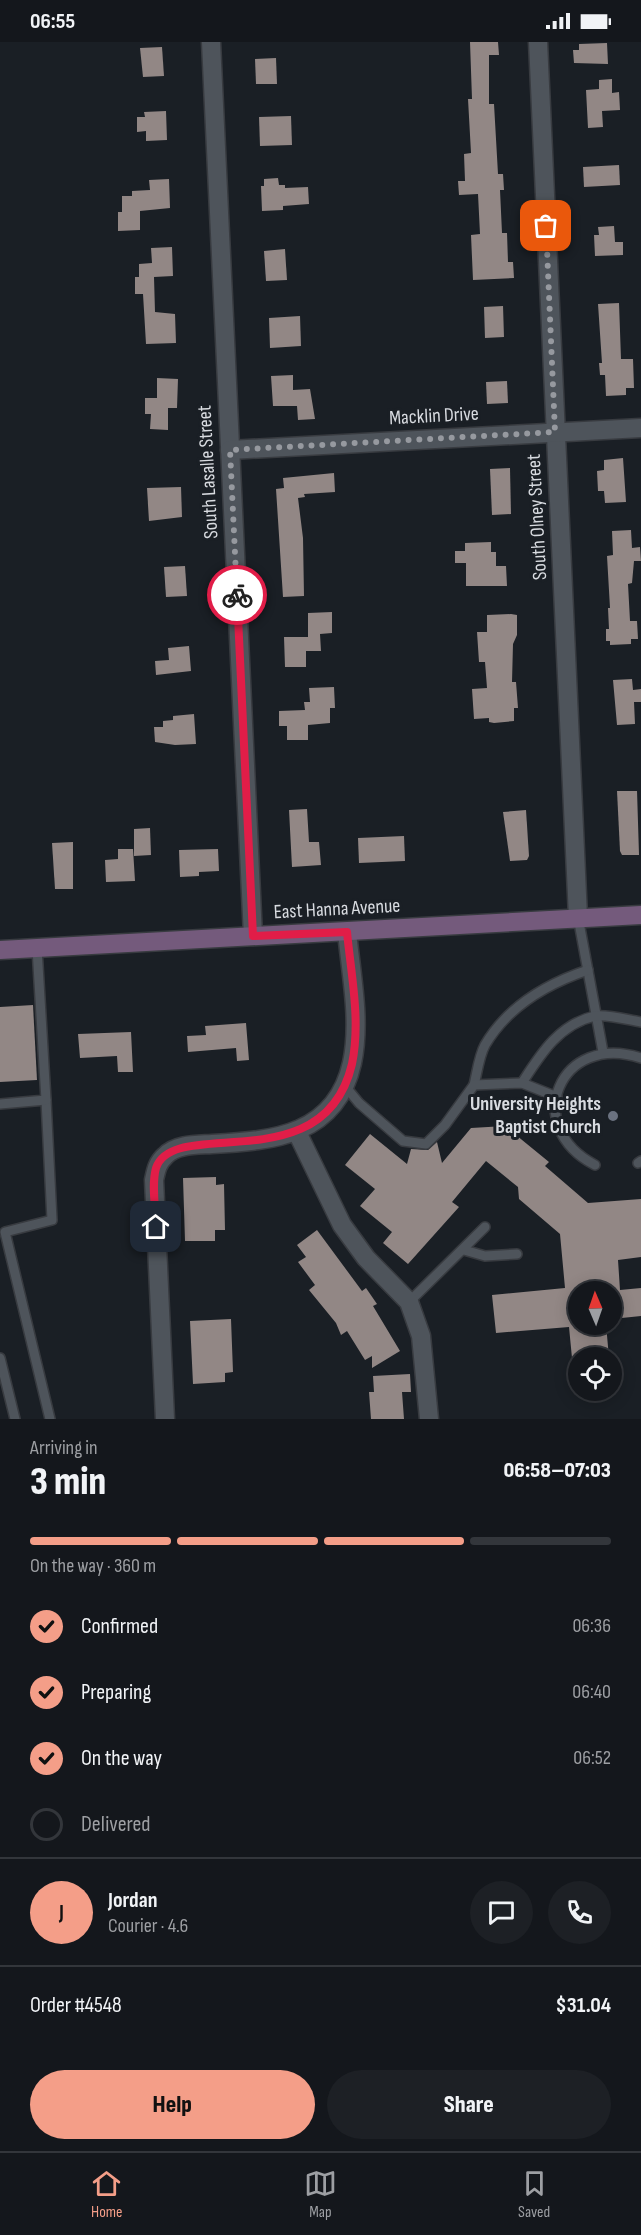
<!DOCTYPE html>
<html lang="en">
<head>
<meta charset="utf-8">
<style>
	body { margin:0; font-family:"Sofia Sans Condensed",sans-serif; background:#1d2025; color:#f1f3f6; height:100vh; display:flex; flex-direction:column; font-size:22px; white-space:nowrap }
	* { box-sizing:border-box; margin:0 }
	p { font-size:20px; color:#9d9fa3 }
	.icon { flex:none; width:33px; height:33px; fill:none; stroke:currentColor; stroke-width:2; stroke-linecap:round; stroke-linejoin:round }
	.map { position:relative; height:1377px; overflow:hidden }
	.sheet { display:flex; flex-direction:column; background:#14171c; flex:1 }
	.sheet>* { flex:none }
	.needle { width:39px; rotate:358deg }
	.fabs { position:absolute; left:568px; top:1239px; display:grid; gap:12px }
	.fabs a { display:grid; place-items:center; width:54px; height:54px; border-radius:50%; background:#14171c; box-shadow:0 3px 15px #0003,0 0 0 2px #33363b; font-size:30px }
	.pin { position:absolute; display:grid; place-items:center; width:51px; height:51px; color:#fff; margin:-26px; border-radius:12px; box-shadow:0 3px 9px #0006 }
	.courier { position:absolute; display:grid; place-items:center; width:60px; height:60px; margin:-30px; border:4px solid #e11d48; border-radius:50%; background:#fff; color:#222; box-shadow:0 2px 8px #0007 }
	.headline em { font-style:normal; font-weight:800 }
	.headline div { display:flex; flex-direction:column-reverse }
	.headline { display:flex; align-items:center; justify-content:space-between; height:102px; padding:0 30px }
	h1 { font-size:39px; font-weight:800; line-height:45px }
	.bar { display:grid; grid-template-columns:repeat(4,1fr); gap:9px 6px; align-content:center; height:72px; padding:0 30px }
	.bar i { height:8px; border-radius:4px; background:#33363b }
	.bar .current { background:#f49e88 }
	.bar p { grid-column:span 4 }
	.line { display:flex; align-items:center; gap:15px; padding:0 30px; border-top:2px solid #33363b }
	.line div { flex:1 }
	.round { display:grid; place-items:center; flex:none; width:63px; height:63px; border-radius:32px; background:#1d2025 }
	ol { padding:0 30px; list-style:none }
	li { display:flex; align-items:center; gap:18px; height:66px }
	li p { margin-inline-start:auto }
	li .icon { padding:6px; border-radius:50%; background:#f49e88; color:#111; stroke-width:4 }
	li:last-child { color:#9d9fa3 }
	li i { width:33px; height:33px; border:3px solid #33363b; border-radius:50% }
	.primary-button { display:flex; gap:12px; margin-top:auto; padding:12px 30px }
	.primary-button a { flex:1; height:69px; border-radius:36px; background:#f49e88; color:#111; font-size:24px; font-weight:800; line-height:69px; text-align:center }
	.primary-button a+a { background:#1d2025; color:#f1f3f6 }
	.status { display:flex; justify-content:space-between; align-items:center; height:42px; padding:0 30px; background:#14171c; direction:ltr }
	.status svg { height:16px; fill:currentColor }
	.menu { display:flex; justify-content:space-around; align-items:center; height:84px; border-top:2px solid #33363b; background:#14171c; font-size:16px; color:#9d9fa3 }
	.menu a { display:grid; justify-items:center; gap:3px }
	.menu .current { color:#f49e88 }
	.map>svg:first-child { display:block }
	.building { fill:#928785 }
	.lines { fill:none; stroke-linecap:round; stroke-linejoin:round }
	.lane-casing { stroke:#383b40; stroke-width:12 }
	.street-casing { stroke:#383b40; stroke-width:21 }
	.secondary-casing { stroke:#383b40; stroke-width:21 }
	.lane { stroke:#4e545b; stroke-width:9 }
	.street { stroke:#4e545b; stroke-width:18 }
	.secondary { stroke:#745a7c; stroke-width:18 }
	.done { stroke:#96999f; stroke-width:6; stroke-dasharray:0 10.8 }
	.route { stroke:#e11d48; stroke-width:8 }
	.worship-dot { fill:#6b7280; stroke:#1a1f25; stroke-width:2 }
	.labels { text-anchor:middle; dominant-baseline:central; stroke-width:6; stroke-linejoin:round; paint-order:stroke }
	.street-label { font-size:20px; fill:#d8dbe0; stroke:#1a1f25 }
	.poi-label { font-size:20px; font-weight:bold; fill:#d8dbe0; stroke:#1a1f25; text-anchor:end }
</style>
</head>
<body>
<div class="status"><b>06:55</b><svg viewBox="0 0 49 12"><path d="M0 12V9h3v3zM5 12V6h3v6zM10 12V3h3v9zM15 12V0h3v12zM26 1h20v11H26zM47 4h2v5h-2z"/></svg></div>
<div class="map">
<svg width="641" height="1377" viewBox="0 0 641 1377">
	<rect width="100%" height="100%" fill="#1a1f25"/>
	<!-- building -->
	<g class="building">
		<polygon points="470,0 498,0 499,13 489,13 489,62 494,62 498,132 503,132 504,148 500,148 502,191 507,191 508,220 513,220 514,236 473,238 471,193 480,192 478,152 459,153 458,139 465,139 464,112 471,111 468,57 472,57"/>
		<polygon points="607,1 608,22 574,21 573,8 579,8 579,2"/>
		<polygon points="162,5 164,34 143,35 140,6"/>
		<polygon points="276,16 277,42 256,42 255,17"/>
		<polygon points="612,37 612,51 619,50 620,68 602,69 603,85 588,86 586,48 599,47 599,38"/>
		<polygon points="166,69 167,98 146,99 146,89 137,90 137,75 145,75 144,70"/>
		<polygon points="291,74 292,103 260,104 259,75"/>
		<polygon points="619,123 620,143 584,145 583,125"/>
		<polygon points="278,136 279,143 285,143 285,146 308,145 309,162 283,164 283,168 262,169 261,144 264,144 264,137"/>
		<polygon points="169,137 170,166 140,169 140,188 118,189 118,170 122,170 122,154 132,154 132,149 150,148 149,138"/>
		<polygon points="614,184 615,200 623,200 623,213 595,214 594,193 599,193 598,185"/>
		<polygon points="172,205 173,234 154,235 155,270 175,272 176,301 146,302 143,252 135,252 135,235 139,235 139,222 152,221 151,206"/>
		<polygon points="285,207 287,238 266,239 264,209"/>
		<polygon points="619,261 621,317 633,317 634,346 626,346 626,353 606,354 605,333 600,333 599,321 602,321 598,262"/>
		<polygon points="503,264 504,295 485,296 484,265"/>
		<polygon points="300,274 301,304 270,306 269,276"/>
		<polygon points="293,333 293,348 310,347 315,377 298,378 297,364 273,364 271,334"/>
		<polygon points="157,336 178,337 177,366 168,366 168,388 150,387 151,372 145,372 145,356 157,356"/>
		<polygon points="507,339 508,361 487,362 486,340"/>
		<polygon points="623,416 626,460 605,461 604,449 598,449 597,429 604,428 604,418"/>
		<polygon points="510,426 511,472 492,473 490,427"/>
		<polygon points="334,431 335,450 304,452 305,455 298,456 303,496 304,554 283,555 276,447 284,446 283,436"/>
		<polygon points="181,445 182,475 149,479 147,446"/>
		<polygon points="631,488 632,506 640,505 641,519 634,519 632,541 628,542 630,579 637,579 638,597 631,597 631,602 610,603 610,599 606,599 606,587 609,587 608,566 610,566 607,514 613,513 612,489"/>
		<polygon points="491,500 491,510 496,510 496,524 506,524 507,544 466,544 466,521 455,521 455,509 465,509 465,501"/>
		<polygon points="185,524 187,554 166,555 164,525"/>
		<polygon points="332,570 332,591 320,592 321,609 306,609 306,625 285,625 284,595 308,595 308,571"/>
		<polygon points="511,572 517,573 517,593 513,602 512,640 516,640 518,666 514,666 514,679 494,681 489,680 489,676 474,677 472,647 487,646 485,620 479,620 477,590 487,590 487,573"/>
		<polygon points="189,604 191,629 156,633 155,619 169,618 168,606"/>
		<polygon points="632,637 633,648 641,647 641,660 634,660 635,682 617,683 613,638"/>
		<polygon points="334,645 335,666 330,666 330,681 308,683 308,698 287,698 287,684 279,684 279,669 305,668 304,660 310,660 309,646"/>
		<polygon points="194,672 196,702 175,703 155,700 154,685 163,685 163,679 173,678 173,674"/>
		<polygon points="617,749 637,749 639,813 622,813 620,809"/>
		<polygon points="307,767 309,800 319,800 321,823 292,825 289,768"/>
		<polygon points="526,768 529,814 527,818 510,819 503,770"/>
		<polygon points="150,786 151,813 134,814 134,787"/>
		<polygon points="404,794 405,819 359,821 358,796"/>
		<polygon points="73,800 73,847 55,847 52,801"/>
		<polygon points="118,807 133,807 135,839 106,840 105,818 118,817"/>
		<polygon points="218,807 219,829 199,830 199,834 180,835 179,808"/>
		<polygon points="33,963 37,1038 0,1040 0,965"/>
		<polygon points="246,981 249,1018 237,1019 236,1006 188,1010 187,994 206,993 205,984"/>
		<polygon points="131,990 133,1030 118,1030 117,1014 80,1016 78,992"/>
		<polygon points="505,1084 549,1120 545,1124 588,1161 641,1157 641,1215 618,1218 620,1248 641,1246 641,1274 612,1277 612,1250 579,1250 579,1282 606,1282 609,1316 572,1316 569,1285 496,1291 492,1253 565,1246 560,1192 519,1157 518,1145 486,1119 452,1160 459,1165 408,1222 383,1201 392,1190 360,1164 375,1147 345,1123 370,1092 407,1122 411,1107 428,1108 437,1100 442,1121 471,1086"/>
		<polygon points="216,1135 216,1143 224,1142 225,1188 215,1188 215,1199 185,1199 183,1136"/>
		<polygon points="317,1188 362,1249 366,1246 377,1262 373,1264 400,1309 372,1326 372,1314 365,1318 347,1289 341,1293 336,1281 309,1248 315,1243 298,1220 306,1215 297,1203"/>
		<polygon points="231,1277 233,1330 225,1331 225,1340 193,1342 190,1279"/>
		<polygon points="410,1332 411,1350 402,1350 404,1377 371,1377 369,1350 374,1350 373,1334"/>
	</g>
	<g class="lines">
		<!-- lane casing -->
		<g class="lane-casing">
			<g id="lane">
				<polyline points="578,875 603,1010"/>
				<path d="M522,1041C540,1013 559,982 595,974C608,972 628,978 641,980"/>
				<path d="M474,1043C477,1031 479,1014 485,1003C508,964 546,942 588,928"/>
				<polyline points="345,1044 359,1061 403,1099 426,1102 445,1083 474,1043 522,1041 557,1055"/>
				<polyline points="46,1058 52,1178 5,1190 50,1377"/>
				<polyline points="0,1062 46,1058 37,906"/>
				<polyline points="638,1121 641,1119"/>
				<path d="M595,1123C520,1084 560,989 641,1016"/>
				<polyline points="464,1208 485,1214 517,1212"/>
				<polyline points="409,1260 485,1185"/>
				<polyline points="0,1316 15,1377"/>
			</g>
		</g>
		<!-- street casing -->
		<g class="street-casing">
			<g id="street">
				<polyline points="211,0 253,894"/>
				<polyline points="538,0 578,875"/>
				<polyline points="230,408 641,386"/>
				<polyline points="297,1090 342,1183 366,1216 409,1260 421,1294 429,1377"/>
				<path d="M165,1377L154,1138C156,1129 157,1121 165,1114C176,1102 197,1103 212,1102C274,1099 336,1093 352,1021C361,979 351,932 347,890"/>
			</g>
		</g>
		<!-- secondary casing -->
		<g class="secondary-casing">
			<polyline id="secondary" points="0,908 641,873"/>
		</g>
		<!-- lane -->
		<use href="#lane" class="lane"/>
		<!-- street -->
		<use href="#street" class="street"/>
		<!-- secondary -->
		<use href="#secondary" class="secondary"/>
	</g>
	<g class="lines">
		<!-- done -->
		<polyline class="done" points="237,553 230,408 555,390 546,184"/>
		<!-- route -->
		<path class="route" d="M156,1185C156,1167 151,1144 156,1126C174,1073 324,1141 352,1022C361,979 351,932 347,890L253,894L237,553"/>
	</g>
	<!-- markers -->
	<circle class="worship-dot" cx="613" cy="1074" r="6"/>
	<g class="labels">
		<!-- street labels -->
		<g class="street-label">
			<text transform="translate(434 374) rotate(-3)">Macklin Drive</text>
			<text transform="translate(208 430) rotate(-93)">South Lasalle Street</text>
			<text transform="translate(537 475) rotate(-93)">South Olney Street</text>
			<text transform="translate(337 867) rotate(-3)">East Hanna Avenue</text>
		</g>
		<!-- poi labels -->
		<g class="poi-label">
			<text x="601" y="1062">University Heights<tspan x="601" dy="23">Baptist Church</tspan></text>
		</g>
	</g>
</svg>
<div class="fabs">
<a><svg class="needle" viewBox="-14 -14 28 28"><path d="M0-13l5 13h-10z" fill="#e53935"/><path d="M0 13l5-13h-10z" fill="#9d9fa3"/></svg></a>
<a><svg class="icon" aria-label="locate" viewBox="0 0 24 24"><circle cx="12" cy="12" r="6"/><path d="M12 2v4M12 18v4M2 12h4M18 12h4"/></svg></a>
</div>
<div class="pin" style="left:546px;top:184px;background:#ea580c"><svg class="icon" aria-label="bag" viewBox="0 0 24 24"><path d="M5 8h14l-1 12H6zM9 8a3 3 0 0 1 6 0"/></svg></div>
<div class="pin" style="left:156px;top:1185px;background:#1f2937"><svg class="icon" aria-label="home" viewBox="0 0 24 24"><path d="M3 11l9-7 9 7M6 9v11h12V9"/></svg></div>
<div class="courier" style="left:237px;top:553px"><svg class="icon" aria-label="bike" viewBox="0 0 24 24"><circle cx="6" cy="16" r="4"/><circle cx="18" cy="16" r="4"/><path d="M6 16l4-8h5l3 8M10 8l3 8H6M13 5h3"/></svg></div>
</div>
<section class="sheet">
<div class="headline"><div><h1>3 min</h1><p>Arriving in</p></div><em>06:58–07:03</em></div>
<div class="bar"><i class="current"></i><i class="current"></i><i class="current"></i><i></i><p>On the way · 360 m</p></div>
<ol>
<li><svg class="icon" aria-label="check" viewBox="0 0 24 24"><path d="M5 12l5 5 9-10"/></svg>Confirmed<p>06:36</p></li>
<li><svg class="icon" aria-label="check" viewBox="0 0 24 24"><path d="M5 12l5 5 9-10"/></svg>Preparing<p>06:40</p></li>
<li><svg class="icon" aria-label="check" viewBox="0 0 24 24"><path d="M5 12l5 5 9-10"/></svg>On the way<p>06:52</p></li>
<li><i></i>Delivered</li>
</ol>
<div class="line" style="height:108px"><b class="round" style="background:#f49e88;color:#111">J</b><div><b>Jordan</b><p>Courier · 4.6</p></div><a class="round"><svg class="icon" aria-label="chat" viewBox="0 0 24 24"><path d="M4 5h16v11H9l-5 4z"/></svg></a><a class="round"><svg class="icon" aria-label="phone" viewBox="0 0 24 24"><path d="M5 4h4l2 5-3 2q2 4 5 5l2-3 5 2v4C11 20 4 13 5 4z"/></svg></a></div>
<div class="line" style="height:78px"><div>Order #4548</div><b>$31.04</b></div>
<div class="primary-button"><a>Help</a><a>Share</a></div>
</section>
<nav class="menu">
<a class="current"><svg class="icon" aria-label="home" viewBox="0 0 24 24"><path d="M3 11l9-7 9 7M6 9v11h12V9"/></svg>Home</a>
<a><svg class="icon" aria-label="map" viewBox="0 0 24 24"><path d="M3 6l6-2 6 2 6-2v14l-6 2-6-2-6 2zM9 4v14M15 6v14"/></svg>Map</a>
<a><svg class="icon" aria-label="saved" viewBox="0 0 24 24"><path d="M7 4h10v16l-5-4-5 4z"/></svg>Saved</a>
</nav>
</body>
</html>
